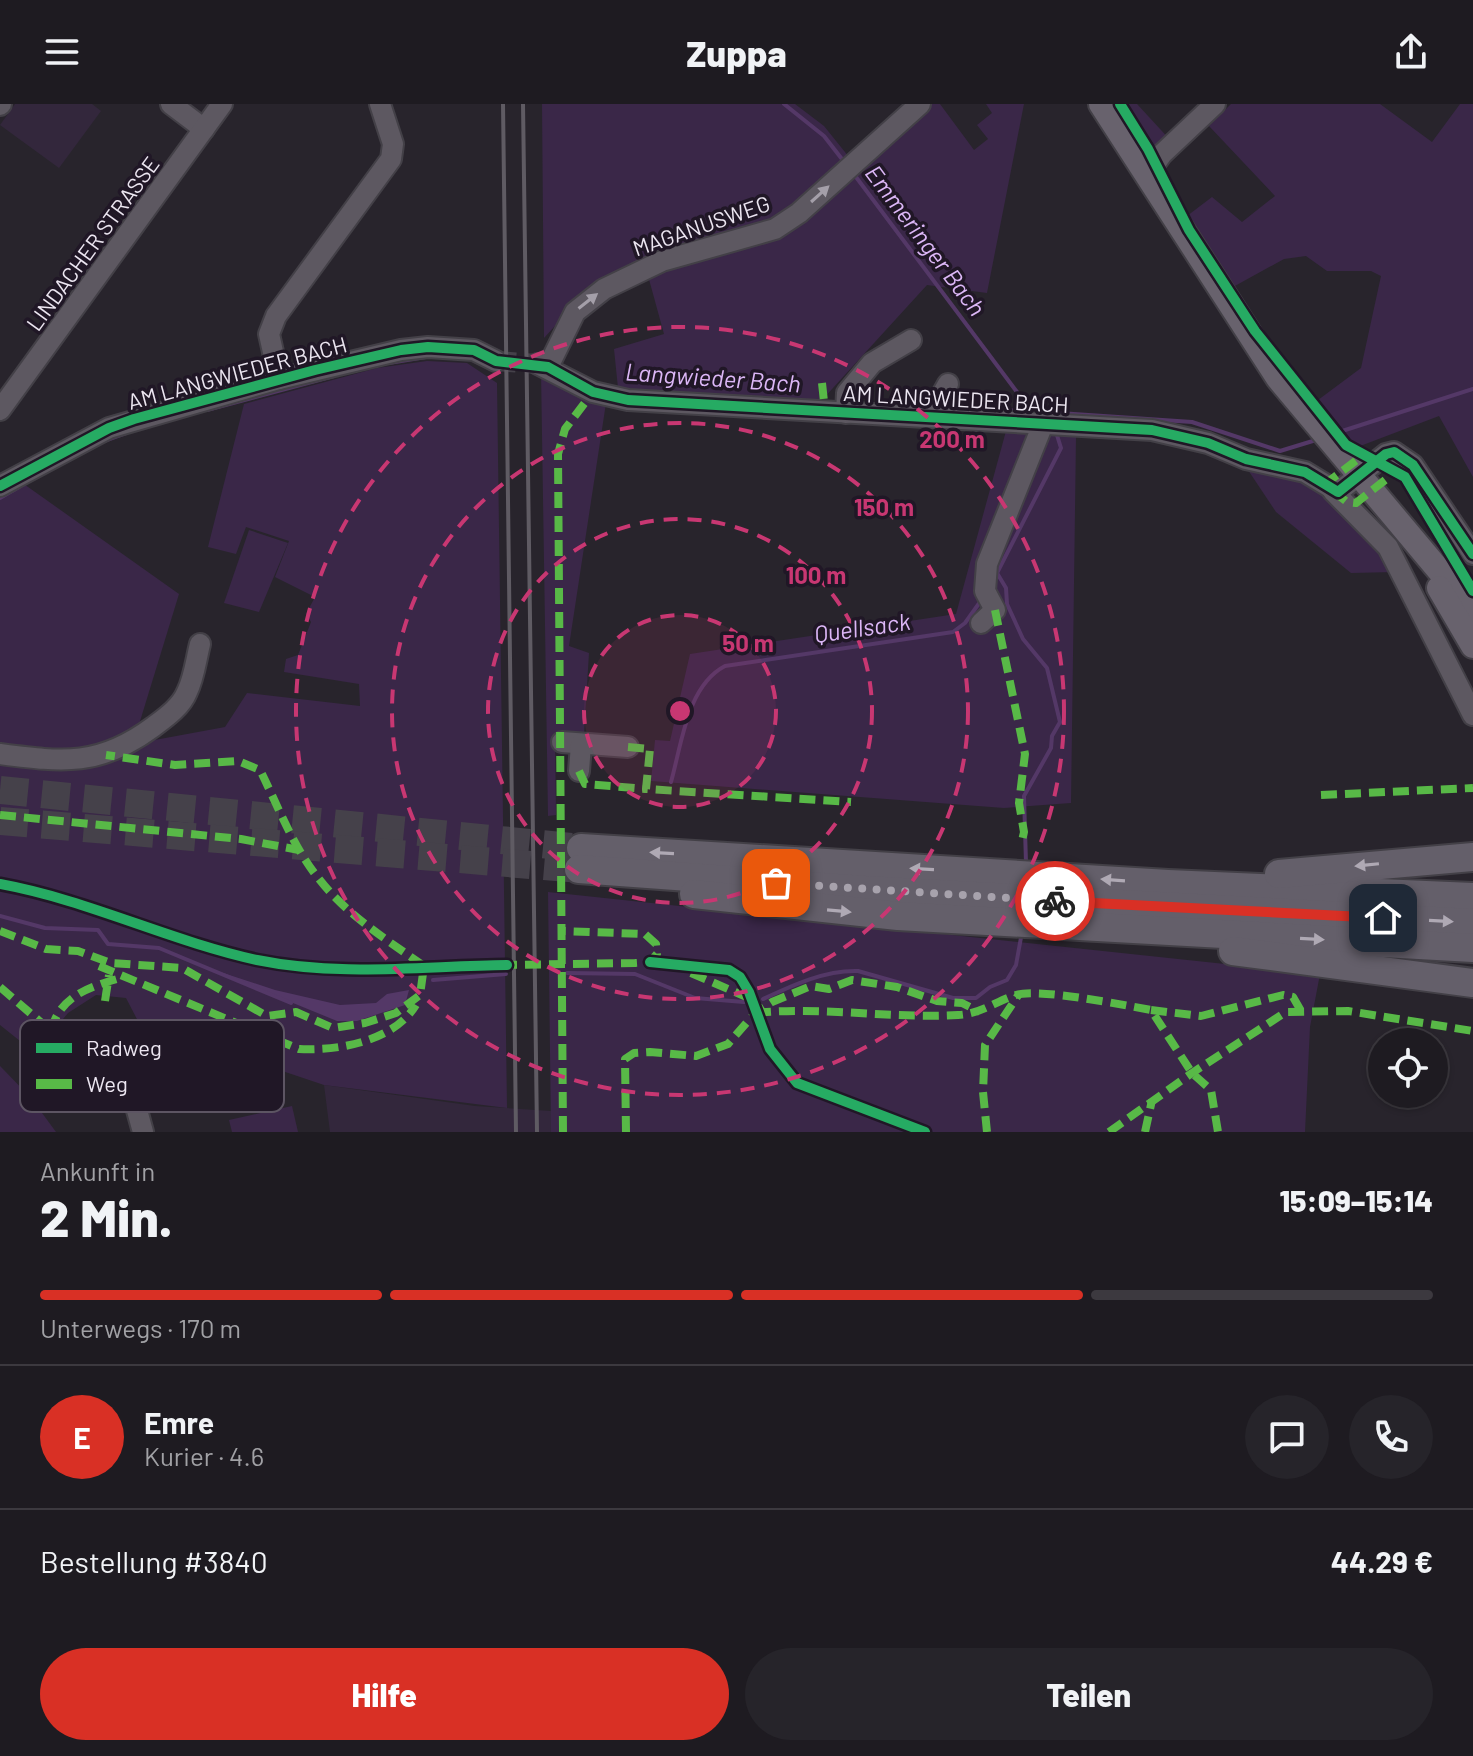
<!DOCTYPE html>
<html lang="de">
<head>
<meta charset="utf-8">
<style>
	body { margin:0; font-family:Barlow,sans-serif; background:#26242a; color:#f1f3f6; height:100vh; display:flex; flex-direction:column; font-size:30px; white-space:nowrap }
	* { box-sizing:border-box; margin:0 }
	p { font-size:26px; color:#a1a1a5 }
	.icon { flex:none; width:44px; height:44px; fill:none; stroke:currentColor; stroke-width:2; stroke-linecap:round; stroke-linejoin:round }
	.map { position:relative; height:1028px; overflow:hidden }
	.side { display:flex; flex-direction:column; background:#1e1b21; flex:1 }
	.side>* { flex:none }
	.controls { position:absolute; left:1368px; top:924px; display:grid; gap:16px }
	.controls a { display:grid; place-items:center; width:80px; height:80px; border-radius:50%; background:#1e1b21; box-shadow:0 2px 6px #0004,0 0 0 2px #3c393f; font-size:40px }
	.pin { position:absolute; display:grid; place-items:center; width:68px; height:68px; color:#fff; margin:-34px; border-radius:16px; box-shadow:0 4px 12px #0006 }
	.courier { position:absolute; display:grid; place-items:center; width:80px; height:80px; margin:-40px; border:6px solid #d93025; border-radius:50%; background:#fff; color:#222; box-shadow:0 2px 10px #0007 }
	.head em { font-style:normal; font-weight:800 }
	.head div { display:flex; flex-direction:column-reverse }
	.head { display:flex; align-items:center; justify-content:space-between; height:136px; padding:0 40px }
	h1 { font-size:52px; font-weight:800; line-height:60px }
	.bar { display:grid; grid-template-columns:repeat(4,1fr); gap:12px 8px; align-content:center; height:96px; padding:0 40px }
	.bar i { height:10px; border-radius:6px; background:#3c393f }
	.bar .active { background:#d93025 }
	.bar p { grid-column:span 4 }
	.line { display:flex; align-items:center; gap:20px; padding:0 40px; border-top:2px solid #3c393f }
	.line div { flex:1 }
	.round { display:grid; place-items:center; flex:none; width:84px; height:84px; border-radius:42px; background:#26242a }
	.button { display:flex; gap:16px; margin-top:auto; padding:16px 40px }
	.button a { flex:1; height:92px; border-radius:48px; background:#d93025; color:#fff; font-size:32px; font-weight:800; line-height:92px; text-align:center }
	.button a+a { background:#26242a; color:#f1f3f6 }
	header { display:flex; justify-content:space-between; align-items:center; height:104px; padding:0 40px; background:#1e1b21; font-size:36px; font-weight:800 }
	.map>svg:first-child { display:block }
	.built { fill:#33273c }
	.green { fill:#3a2748 }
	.water { fill:#543867 }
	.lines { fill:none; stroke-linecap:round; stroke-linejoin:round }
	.stream { stroke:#543867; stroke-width:4 }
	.minor-tunnel { stroke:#45414a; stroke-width:20; stroke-dasharray:20 10; stroke-linecap:butt }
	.highway-tunnel { stroke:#45414a; stroke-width:28; stroke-dasharray:28 14; stroke-linecap:butt }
	.minor-casing { stroke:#434047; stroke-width:24 }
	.major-casing { stroke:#434047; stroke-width:28 }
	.highway-casing { stroke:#434047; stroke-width:32 }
	.minor { stroke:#5d5861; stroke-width:20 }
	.major { stroke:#68626d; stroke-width:24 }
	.highway { stroke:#645f6a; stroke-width:28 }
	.rail { stroke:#5f5b63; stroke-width:4 }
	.quiet { stroke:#58b947; stroke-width:8; stroke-dasharray:16 8; stroke-linecap:butt }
	.cycleway-casing { stroke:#201726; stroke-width:15 }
	.cycleway { stroke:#26ab63; stroke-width:10 }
	.oneway { fill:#a49fa9 }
	.oneway2 { fill:#afa9b4 }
	.done { stroke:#a7a2ac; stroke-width:8; stroke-dasharray:0 14.4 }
	.route { stroke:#d93025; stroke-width:10 }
	.ring { fill:none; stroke:#c83772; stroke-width:4; stroke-dasharray:14 10 }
	.labels { text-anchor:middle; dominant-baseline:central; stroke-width:7; stroke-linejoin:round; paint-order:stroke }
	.street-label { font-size:22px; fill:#ece6f1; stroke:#201726 }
	.water-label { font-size:24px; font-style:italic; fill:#dcb7f7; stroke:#201726 }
	.key { fill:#201726; stroke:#5d5563; stroke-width:2 }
	.key-label { font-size:22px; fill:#ece6f1 }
	.centre { fill:#c83772; stroke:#201726; stroke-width:4 }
	.ring-label { font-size:24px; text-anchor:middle; font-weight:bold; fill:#c83772; stroke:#201726; stroke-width:7; stroke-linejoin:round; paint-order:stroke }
</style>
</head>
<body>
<header><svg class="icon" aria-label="menu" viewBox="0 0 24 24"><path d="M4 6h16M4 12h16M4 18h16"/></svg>Zuppa<svg class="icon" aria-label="share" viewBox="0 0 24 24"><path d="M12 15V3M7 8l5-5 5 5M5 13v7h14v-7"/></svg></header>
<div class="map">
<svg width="1473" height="1028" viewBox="0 0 1473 1028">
	<rect width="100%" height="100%" fill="#28242c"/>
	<!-- built -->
	<g class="built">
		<polygon points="15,0 92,0 101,7 59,64 0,21"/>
		<polygon points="324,981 475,1002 551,1007 551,1028 330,1028"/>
	</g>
	<!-- green -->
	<g class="green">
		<polygon points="542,0 795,0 824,22 853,58 787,115 565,211 544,234"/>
		<polygon points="922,0 940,0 974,46 988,35 977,21 992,9 986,0 1024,0 987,189 927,181 822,296 618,284 614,245 664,230 647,168 756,136"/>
		<polygon points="1116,0 1137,0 1172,38 1152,57"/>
		<polygon points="1231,0 1380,0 1432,38 1460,0 1473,0 1473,373 1439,312 1355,344 1314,299 1361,264 1381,172 1371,167 1327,167 1306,152 1284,155 1233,183 1187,112 1212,93 1242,118 1275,92 1209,22"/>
		<polygon points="427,257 467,259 497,279 507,1004 324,981 139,919 126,894 96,891 68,909 35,949 0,921 0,655 72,661 107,660 133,640 225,623 247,589 360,602 359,580 284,568 286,555 298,551 311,518 306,510 315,493 275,473 289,437 246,423 236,450 208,443 244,300 377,264"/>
		<polygon points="541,267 606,299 569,542 589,549 584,630 555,630 556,711 548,712"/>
		<polygon points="1006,327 1076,333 1071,699 1004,704 651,677 655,636 670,637 690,550 956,510"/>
		<polygon points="1248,366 1311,378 1368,425 1395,468 1351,469 1276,408"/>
		<polygon points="21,378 179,490 137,627 94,649 0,646 0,389"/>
		<polygon points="249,426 288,439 259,508 224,499"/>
		<polygon points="548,788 1320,870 1310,923 1305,1028 551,1028"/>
		<polygon points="0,962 31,994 56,1028 0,1028"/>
		<polygon points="292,1002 298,1028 232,1028 229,1016"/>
	</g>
	<!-- water -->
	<polygon class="water" points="208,864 275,886 340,901 376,899 387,890 409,886 405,901 357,917 337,917"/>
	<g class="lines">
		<!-- stream -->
		<g class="stream">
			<polyline points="784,0 824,32 845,59"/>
			<polyline points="853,69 1017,288 1024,305"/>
			<polyline points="389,259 432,252"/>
			<polyline points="870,300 933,302"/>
			<polyline points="946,303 1059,309"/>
			<polyline points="207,306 334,272"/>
			<polyline points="1056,315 1059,309 1192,318 1280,347 1316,336"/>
			<polyline points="1336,329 1473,285"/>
			<polyline points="104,337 126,329"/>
			<polyline points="0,394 19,383"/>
			<path d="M671,678C682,639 687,582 725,562L953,528L965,519L980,498"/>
			<polyline points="1026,759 1024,692 1051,644 1052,632 1060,618 1047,564 1023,535 1007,500 1006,484 997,469 1061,344 1056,328"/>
			<polyline points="0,812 45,824 98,826 108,840 159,844 291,899"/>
			<polyline points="567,869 635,870 695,894 744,898"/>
			<polyline points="433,876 506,870"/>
			<path d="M763,895C793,881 825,866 858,867L953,894H976L990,883L1007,876L1016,861L1022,828"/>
		</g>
		<!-- minor-tunnel -->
		<polyline class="minor-tunnel" points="496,257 538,260"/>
		<!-- highway-tunnel -->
		<g class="highway-tunnel">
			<polyline points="0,686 581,744"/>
			<polyline points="0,717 579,765"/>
		</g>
		<!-- minor casing -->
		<g class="minor-casing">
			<g id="minor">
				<polyline points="171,0 204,25"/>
				<polyline points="0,1 1,0"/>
				<polyline points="1146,72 1162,50 1215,0"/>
				<polyline points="538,260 593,288 628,296 1152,326 1208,339 1246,355 1305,368 1338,388 1386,350 1394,348 1413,361 1473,450"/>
				<polyline points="548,263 575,208 604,185 662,157 775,125 799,109 920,0"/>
				<polyline points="279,275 269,230 276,212 391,55 393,40 380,0"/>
				<polyline points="0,306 222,0"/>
				<polyline points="846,309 847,289 872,259 911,236"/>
				<polyline points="939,314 939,296 948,280"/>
				<polyline points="0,382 109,324 279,275 401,246 428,243 474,246 496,257"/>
				<polyline points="1333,387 1388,443 1473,611"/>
				<polyline points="981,519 995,506 985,487 987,460 1043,320"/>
				<polyline points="562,638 628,643"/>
				<path d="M0,650C63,658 99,663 153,623C165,614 181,603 187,588C194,574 196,556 200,540"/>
				<polyline points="579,667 581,640"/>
				<polyline points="143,1028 119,941 260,968"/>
			</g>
		</g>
		<!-- major casing -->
		<g class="major-casing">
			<g id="major">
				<polyline points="1101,0 1278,274 1473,507"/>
				<polyline points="1439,484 1473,542"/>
			</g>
		</g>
		<!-- highway casing -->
		<g class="highway-casing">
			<g id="highway">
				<polyline points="581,744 1168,780 1473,793"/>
				<polyline points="579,765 865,786 1473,819"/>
				<polyline points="1279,770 1473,753"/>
				<polyline points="694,790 898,812 1473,844"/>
				<polyline points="1233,847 1473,879"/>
			</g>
		</g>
		<!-- minor -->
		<use href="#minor" class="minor"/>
		<!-- major -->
		<use href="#major" class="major"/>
		<!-- highway -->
		<use href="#highway" class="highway"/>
		<!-- rail -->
		<g class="rail">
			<polyline points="503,0 516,1028"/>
			<polyline points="523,0 537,1028"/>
		</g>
		<!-- quiet -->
		<g class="quiet">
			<polyline points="822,279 825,307"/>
			<polyline points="1324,381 1366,349"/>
			<polyline points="1333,387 1347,398 1356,399 1394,369"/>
			<polyline points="995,506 1025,650 1019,699 1024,728 1022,737"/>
			<polyline points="628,643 650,645 646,685 851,698"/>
			<polyline points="579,667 585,680 646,685"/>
			<polyline points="1321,691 1473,684"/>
			<polyline points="0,711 241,735 299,746"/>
			<path d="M0,827L46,845L78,847L111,859L182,864L267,912L296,908L333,924L365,919L396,909L420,891L424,862C387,836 347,811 319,775C293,743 278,702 260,666L238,657L175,661L106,651"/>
			<polyline points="501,861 635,859 650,858 657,850 656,840 645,830 563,827"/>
			<path d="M99,862L299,945C339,947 394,937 416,901"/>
			<polyline points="691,869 749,894"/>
			<polyline points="0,883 51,927 57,948 104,942"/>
			<polyline points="105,897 109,871"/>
			<polyline points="1151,906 1201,912 1283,891 1293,893 1301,907"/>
			<path d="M755,909C823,902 891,915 958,911C981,910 996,897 1016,891C1040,884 1123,901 1151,906L1192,969L1211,986L1218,1028"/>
			<path d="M51,927C60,890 93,882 124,873"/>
			<polyline points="563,1028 558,350 565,325 593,288"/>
			<polyline points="626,1028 625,955 634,949 650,948 696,952 728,940 755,909 772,898 811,882 829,885 852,876 897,883 937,897 962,899 980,908"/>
			<polyline points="987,1028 983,988 985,941 1019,890"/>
			<polyline points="1109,1028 1192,969 1286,908 1348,907 1473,927"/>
			<polyline points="1145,1028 1152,996"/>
		</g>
		<!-- cycleway casing -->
		<g class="cycleway-casing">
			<g id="cycleway">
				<polyline points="1120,0 1148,45 1189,126 1255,227 1346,341 1405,373 1473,487"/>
				<polyline points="0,382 109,324 134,315 315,266 401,246 428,243 474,246 496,257 548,263 593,288 628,296 1152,326 1208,339 1246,355 1305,368 1338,388 1386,350 1394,348 1413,361 1473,450"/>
				<path d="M0,780C88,796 170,837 257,856C340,873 423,862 507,861"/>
				<polyline points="650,858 729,866 740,873 749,888 770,945 797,979 925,1028"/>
			</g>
		</g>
		<!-- cycleway -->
		<use href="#cycleway" class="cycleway"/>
	</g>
	<!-- one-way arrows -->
	<defs><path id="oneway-solid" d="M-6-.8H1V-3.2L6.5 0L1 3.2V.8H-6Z" transform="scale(2)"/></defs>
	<g class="oneway">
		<use href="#oneway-solid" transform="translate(820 90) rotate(-42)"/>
		<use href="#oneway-solid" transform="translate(588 197) rotate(-38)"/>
	</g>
	<g class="oneway2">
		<use href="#oneway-solid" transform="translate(662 749) rotate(-177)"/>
		<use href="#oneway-solid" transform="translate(1367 761) rotate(174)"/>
		<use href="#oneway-solid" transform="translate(922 765) rotate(-177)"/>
		<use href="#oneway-solid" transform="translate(1113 776) rotate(-176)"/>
		<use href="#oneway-solid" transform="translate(839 807) rotate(5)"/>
		<use href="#oneway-solid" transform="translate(1441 817) rotate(3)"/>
		<use href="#oneway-solid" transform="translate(1312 835) rotate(3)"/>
	</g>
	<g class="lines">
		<!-- done -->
		<polyline class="done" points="776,779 1055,797"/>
		<!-- route -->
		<polyline class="route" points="1055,797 1383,814"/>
	</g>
	<!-- distance rings -->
	<circle cx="680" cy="607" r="96" fill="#c83772" fill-opacity=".12"/>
	<g class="ring">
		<circle cx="680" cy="607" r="96"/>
		<circle cx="680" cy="607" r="192"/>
		<circle cx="680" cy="607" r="288"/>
		<circle cx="680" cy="607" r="384"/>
	</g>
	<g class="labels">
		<!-- street labels -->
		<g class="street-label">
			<text transform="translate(701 121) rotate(-19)">MAGANUSWEG</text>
			<text transform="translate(92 139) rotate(-54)">LINDACHER STRASSE</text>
			<text transform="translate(237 268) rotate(-15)">AM LANGWIEDER BACH</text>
			<text transform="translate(956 294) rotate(3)">AM LANGWIEDER BACH</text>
		</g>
		<!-- water labels -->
		<g class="water-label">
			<text transform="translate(926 136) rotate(53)">Emmeringer Bach</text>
			<text transform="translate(713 273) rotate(4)">Langwieder Bach</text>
			<text transform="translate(862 523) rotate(-8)">Quellsack</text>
		</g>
	</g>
	<!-- legend -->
	<rect x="20" y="916" width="264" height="92" rx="12" class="key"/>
	<rect x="36" y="939" width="36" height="10" fill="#26ab63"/>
	<rect x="36" y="975" width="36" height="10" fill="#58b947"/>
	<g class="key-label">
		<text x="86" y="952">Radweg</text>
		<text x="86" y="988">Weg</text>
	</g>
	<circle cx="680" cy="607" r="12" class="centre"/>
	<g class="ring-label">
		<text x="952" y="344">200 m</text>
		<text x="884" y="412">150 m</text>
		<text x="816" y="480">100 m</text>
		<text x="748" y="548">50 m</text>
	</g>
</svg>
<div class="controls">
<a><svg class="icon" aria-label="locate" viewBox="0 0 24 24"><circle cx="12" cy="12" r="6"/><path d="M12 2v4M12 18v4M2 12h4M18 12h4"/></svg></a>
</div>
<div class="pin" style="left:776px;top:779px;background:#ea580c"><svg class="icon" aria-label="bag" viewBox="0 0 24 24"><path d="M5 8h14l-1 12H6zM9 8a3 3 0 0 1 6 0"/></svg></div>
<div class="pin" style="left:1383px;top:814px;background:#1f2937"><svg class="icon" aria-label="home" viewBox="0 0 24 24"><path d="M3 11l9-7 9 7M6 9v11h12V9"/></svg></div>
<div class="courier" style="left:1055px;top:797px"><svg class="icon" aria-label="bike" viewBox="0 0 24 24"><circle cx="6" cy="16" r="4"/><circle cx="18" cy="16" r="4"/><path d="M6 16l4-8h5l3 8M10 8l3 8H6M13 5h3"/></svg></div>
</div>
<section class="side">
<div class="head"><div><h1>2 Min.</h1><p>Ankunft in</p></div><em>15:09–15:14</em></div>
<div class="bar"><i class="active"></i><i class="active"></i><i class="active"></i><i></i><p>Unterwegs · 170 m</p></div>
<div class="line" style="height:144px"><b class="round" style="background:#d93025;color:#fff">E</b><div><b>Emre</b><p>Kurier · 4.6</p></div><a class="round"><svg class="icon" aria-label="chat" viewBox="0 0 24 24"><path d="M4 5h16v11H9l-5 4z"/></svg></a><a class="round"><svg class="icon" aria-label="phone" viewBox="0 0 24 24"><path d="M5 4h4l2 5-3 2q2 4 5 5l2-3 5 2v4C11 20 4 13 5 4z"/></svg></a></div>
<div class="line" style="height:104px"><div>Bestellung #3840</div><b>44.29 €</b></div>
<div class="button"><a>Hilfe</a><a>Teilen</a></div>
</section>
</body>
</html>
